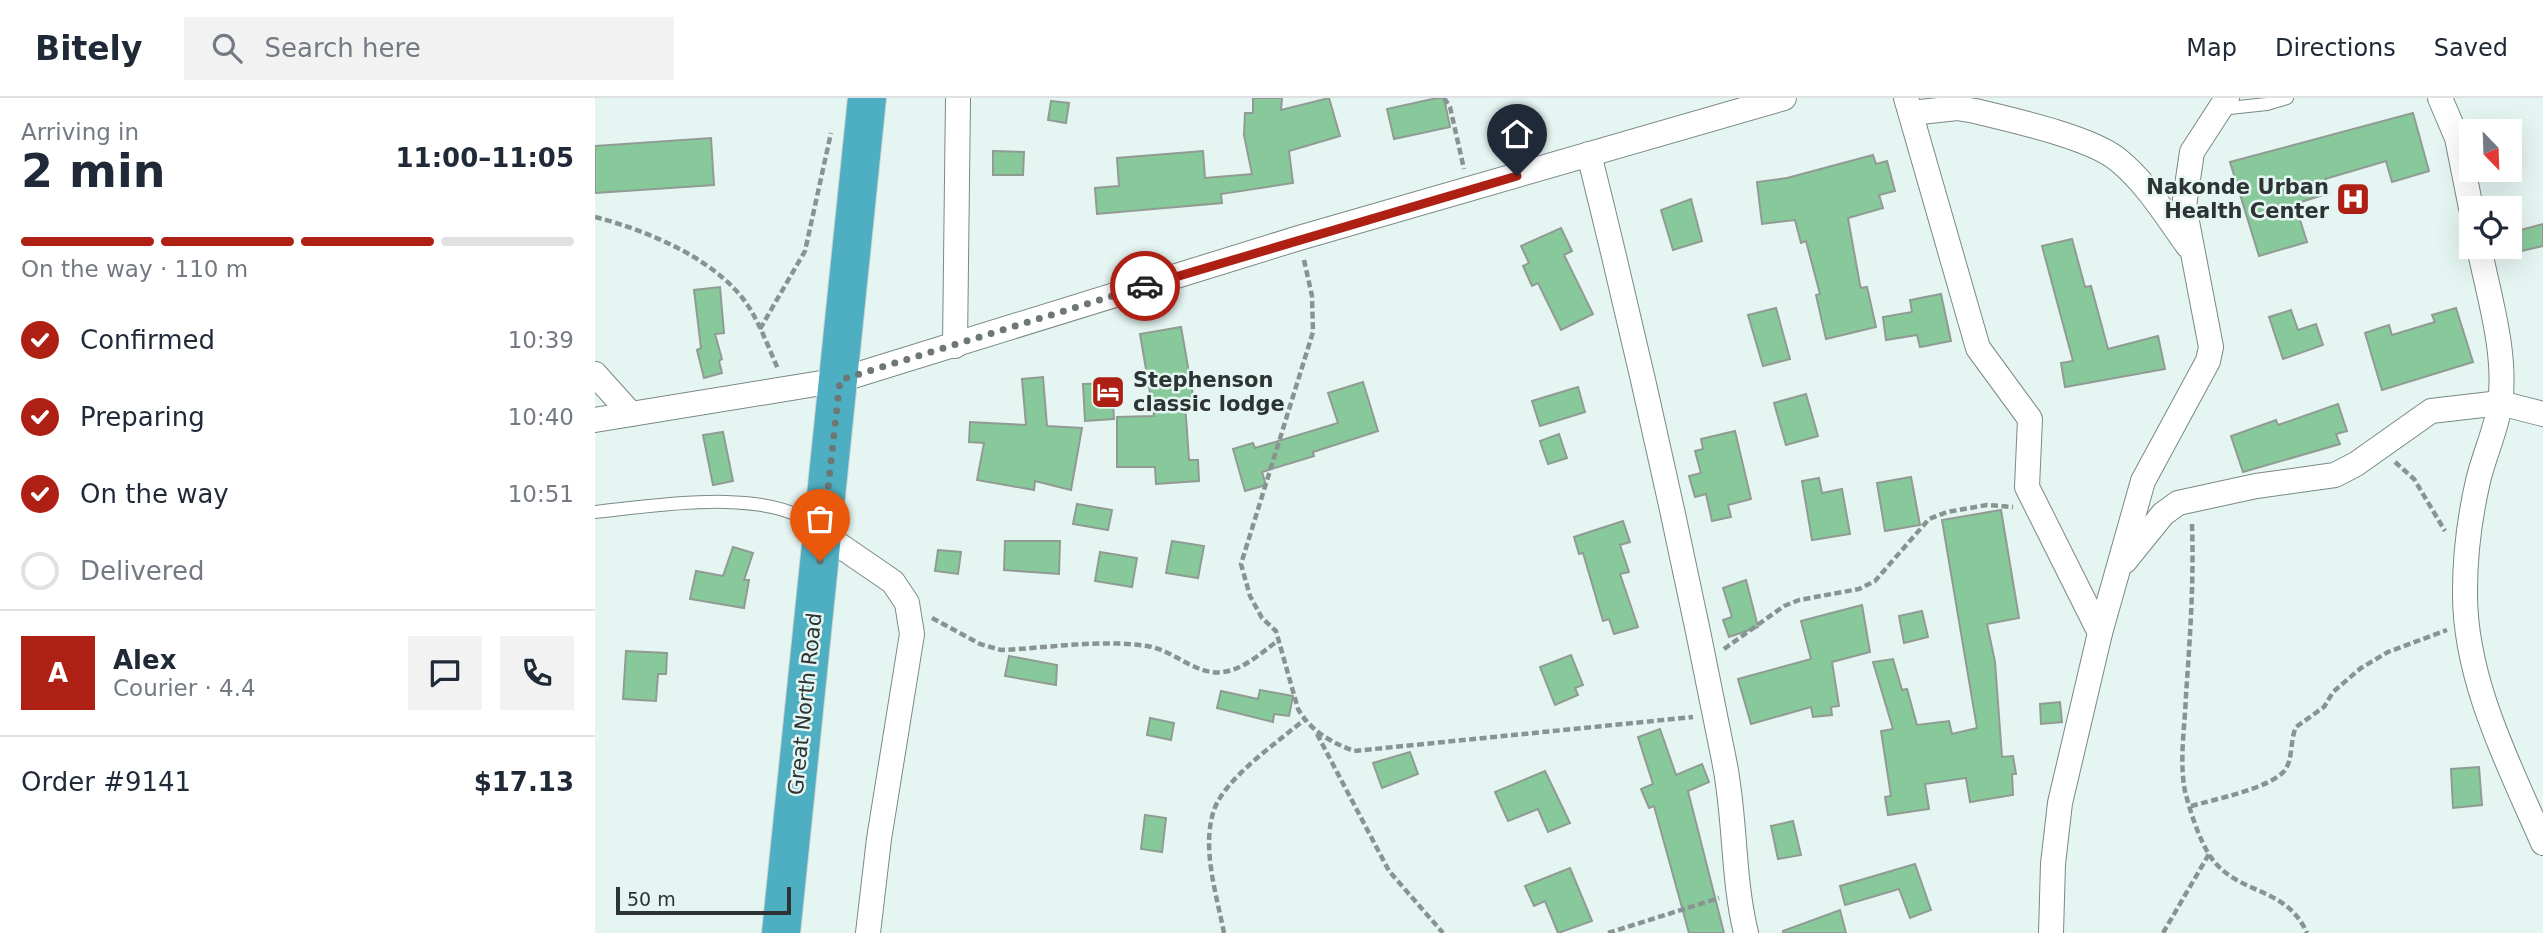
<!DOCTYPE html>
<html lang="en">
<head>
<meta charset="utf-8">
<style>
	body { margin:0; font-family:"DejaVu Sans",sans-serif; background:#f2f2f3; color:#1f2937; height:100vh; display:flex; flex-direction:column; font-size:26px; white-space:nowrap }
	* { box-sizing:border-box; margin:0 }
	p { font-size:23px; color:#747a83 }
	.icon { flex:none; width:38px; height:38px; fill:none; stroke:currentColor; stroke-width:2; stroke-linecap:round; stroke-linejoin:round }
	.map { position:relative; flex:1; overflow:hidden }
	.panel { display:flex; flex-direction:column; background:#fff; width:595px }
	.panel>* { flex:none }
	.needle { width:46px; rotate:157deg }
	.buttons { position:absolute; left:1864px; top:21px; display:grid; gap:14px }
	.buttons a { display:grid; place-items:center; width:63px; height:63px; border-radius:0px; background:#fff; box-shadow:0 7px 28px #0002; font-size:35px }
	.scale { position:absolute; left:21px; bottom:18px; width:175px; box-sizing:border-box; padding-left:7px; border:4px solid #2d3332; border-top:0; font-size:19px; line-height:24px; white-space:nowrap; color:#2d3332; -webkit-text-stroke:5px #e5f5f2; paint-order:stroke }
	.pin { position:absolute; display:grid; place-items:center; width:60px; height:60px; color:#fff; margin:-72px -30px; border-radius:50% 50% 50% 0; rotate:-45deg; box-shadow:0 0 7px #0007 }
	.pin .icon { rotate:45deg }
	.courier { position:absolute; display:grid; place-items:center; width:70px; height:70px; margin:-35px; border:5px solid #ae1f14; border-radius:50%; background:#fff; color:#222; box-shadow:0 2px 9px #0007 }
	.head em { font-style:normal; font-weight:700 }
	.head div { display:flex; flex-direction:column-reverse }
	.head { display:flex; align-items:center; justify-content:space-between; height:119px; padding:0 21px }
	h1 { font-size:46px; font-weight:700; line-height:52px }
	.bar { display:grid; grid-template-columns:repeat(4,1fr); gap:10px 7px; align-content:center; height:84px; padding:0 21px }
	.bar i { height:9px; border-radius:5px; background:#e0e1e3 }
	.bar .active { background:#ae1f14 }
	.bar p { grid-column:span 4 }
	.line { display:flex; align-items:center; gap:18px; padding:0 21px; border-top:2px solid #e0e1e3 }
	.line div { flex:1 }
	.round { display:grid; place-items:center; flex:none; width:74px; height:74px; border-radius:0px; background:#f2f2f3 }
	ol { padding:0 21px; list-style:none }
	li { display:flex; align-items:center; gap:21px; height:77px }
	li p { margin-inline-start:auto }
	li .icon { padding:7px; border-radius:50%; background:#ae1f14; color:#fff; stroke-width:4 }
	li:last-child { color:#747a83 }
	li i { width:38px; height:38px; border:4px solid #e0e1e3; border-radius:50% }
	header { display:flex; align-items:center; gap:42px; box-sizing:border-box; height:98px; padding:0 35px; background:#fff; border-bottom:2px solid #e0e1e3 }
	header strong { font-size:33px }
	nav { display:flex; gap:38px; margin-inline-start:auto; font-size:24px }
	.search { width:490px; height:63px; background:#f2f2f3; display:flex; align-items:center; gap:18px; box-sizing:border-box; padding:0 24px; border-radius:0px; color:#747a83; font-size:26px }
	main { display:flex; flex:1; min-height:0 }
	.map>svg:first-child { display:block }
	.building { fill:#88c99b; stroke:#909b93; stroke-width:2 }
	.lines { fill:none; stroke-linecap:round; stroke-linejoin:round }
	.service-casing { stroke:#7a8986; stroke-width:14 }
	.minor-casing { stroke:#7a8986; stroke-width:26 }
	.trunk-casing { stroke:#d1d2d2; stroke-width:40 }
	.path { stroke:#899492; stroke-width:4.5; stroke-dasharray:7 3.5; stroke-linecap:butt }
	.service { stroke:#fff; stroke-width:12 }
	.minor { stroke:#fff; stroke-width:24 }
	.trunk { stroke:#4fafc2; stroke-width:38 }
	.done { stroke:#6d7775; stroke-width:7; stroke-dasharray:0 12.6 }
	.route { stroke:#ae1f14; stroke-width:9 }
	.labels { text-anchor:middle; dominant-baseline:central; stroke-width:5; stroke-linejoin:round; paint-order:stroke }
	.poi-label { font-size:21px; font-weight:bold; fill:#2d3332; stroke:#e5f5f2; text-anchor:end }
	.street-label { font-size:21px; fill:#2d3332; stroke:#e5f5f2 }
</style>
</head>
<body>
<header>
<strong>Bitely</strong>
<div class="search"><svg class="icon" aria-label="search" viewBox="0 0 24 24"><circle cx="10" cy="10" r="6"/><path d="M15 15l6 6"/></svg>Search here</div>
<nav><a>Map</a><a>Directions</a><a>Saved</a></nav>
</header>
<main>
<section class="panel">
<div class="head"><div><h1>2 min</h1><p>Arriving in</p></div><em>11:00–11:05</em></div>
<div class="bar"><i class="active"></i><i class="active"></i><i class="active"></i><i></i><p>On the way · 110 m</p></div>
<ol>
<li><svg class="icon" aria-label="check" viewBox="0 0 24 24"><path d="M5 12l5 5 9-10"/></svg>Confirmed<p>10:39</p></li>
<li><svg class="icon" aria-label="check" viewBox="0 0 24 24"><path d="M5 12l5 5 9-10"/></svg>Preparing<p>10:40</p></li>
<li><svg class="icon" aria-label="check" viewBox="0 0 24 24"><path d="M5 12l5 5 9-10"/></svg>On the way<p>10:51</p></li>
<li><i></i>Delivered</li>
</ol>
<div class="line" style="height:126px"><b class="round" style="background:#ae1f14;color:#fff">A</b><div><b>Alex</b><p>Courier · 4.4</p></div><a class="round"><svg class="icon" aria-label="chat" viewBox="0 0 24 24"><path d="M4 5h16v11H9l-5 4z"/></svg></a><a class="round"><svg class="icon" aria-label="phone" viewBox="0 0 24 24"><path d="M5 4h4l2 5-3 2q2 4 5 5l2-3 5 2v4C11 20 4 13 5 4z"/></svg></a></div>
<div class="line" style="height:91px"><div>Order #9141</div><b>$17.13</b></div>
</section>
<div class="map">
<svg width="1948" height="835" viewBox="0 0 1948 835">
	<rect width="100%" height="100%" fill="#e5f5f2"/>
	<!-- building -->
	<g class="building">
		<polygon points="658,0 687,0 686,12 734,0 745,38 694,53 698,85 626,96 627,105 502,116 500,90 524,88 522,60 608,53 610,80 657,76 649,37 650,15 658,15"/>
		<polygon points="842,0 849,0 855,29 799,41 792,11"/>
		<polygon points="456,3 474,5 471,25 453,22"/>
		<polygon points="1818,15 1834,73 1797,84 1791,63 1730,81 1734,95 1700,106 1712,144 1664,158 1635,64"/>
		<polygon points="116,40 119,87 0,95 0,48"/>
		<polygon points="398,53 429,54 428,77 398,77"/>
		<polygon points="1278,57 1281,66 1292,63 1300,93 1284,97 1288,110 1253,120 1265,187 1266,190 1272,189 1281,229 1231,241 1221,197 1225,196 1211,143 1206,145 1200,122 1167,126 1162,84 1192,80"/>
		<polygon points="1096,101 1107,143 1078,152 1066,112"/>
		<polygon points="1948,126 1948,148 1926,153 1922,133"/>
		<polygon points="966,130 977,153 969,157 998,216 966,232 943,185 937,188 928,168 934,165 926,148"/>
		<polygon points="1477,141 1490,189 1496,188 1513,251 1563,238 1570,271 1470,289 1466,265 1478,263 1447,148"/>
		<polygon points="125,189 129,235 120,236 127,261 124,263 127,275 109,280 102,252 106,250 99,192"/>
		<polygon points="1346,196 1356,243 1325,249 1322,237 1291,242 1288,219 1317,214 1315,202"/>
		<polygon points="1181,210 1195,261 1168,268 1153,217"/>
		<polygon points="1861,210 1878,264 1787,292 1770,235 1794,227 1797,237 1840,224 1837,217"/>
		<polygon points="1696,212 1703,232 1721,226 1728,247 1688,261 1674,219"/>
		<polygon points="586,229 599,303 590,305 594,362 603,362 604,383 561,386 560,369 522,369 522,319 559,318 545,236"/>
		<polygon points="448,279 452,328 487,330 476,392 440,383 439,392 382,382 389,345 374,344 375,324 431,327 427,281"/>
		<polygon points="768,284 783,333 718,354 719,358 667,374 671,387 650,393 638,351 658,345 660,350 743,325 733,295"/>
		<polygon points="517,285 519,321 490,323 488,286"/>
		<polygon points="983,289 990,314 945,328 937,303"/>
		<polygon points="1211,296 1223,338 1191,347 1179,305"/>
		<polygon points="1743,306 1752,333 1741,336 1745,346 1648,374 1636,338 1681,322 1683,327"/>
		<polygon points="1140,333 1156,401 1133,407 1136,419 1117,423 1111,396 1100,399 1094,378 1106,375 1100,353 1108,351 1106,341"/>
		<polygon points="128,334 138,383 118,387 108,337"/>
		<polygon points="964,336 972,360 953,366 945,343"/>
		<polygon points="1316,379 1325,427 1290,433 1282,385"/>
		<polygon points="1224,380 1227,395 1247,391 1255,436 1217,442 1207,383"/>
		<polygon points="482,406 517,412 513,432 478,426"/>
		<polygon points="1406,412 1424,520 1392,526 1400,564 1407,659 1418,658 1421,676 1417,676 1418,697 1375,704 1371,680 1330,686 1334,711 1293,717 1290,699 1296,698 1286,633 1298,631 1278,564 1298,561 1307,592 1312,591 1322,627 1354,623 1357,636 1382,630 1347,422"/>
		<polygon points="1028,423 1035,444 1025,447 1034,474 1025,476 1043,529 1019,536 1014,521 1008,523 988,455 984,456 979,439"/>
		<polygon points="410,443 465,443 464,476 409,472"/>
		<polygon points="577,443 609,448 603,480 571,475"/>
		<polygon points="138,449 158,455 149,482 154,482 149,510 95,501 101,473 128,478"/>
		<polygon points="343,452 366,454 363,476 340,473"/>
		<polygon points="505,454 542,460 537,489 500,483"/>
		<polygon points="1151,482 1163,529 1134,539 1128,522 1137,519 1128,490"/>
		<polygon points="1267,507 1275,554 1237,564 1244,608 1236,609 1237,617 1218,619 1216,609 1156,626 1143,581 1216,561 1206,523"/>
		<polygon points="1327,513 1333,539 1309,545 1304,518"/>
		<polygon points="31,553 72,555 71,576 63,576 61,603 28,601"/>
		<polygon points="976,557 988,587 980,590 983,597 960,607 945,569"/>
		<polygon points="414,558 462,567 461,587 410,578"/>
		<polygon points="665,592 698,598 694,618 679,616 678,624 622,610 626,593 663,601"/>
		<polygon points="1465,604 1467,624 1446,626 1445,606"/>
		<polygon points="555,620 579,625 576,642 552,637"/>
		<polygon points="1065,631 1081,677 1107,666 1114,684 1093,693 1129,835 1094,835 1059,708 1054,710 1046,691 1058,686 1043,639"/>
		<polygon points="815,654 823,676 787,690 778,665"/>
		<polygon points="1884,669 1887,707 1858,710 1856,671"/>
		<polygon points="950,673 975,725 953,734 943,711 913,723 900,694"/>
		<polygon points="550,717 571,720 567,754 546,751"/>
		<polygon points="1198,723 1206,757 1183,761 1176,728"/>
		<polygon points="1320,766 1336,812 1315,820 1304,791 1250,807 1245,788"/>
		<polygon points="975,770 997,823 963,835 950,803 939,808 930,788"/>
		<polygon points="1245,812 1251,835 1188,835 1188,833"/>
	</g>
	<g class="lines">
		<!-- service casing -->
		<g class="service-casing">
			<g id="service">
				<polyline points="1625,11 1672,6 1692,0"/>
				<path d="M0,414C59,408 174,388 221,429"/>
			</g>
		</g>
		<!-- minor casing -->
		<g class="minor-casing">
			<g id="minor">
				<polyline points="1311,0 1383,250 1435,321 1432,389 1505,535"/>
				<polyline points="1845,0 1862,40 1876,110"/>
				<path d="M1316,15L1362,10L1380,13C1417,22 1494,39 1522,61C1552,85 1571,118 1593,148"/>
				<path d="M994,56C1044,257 1089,459 1129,662C1141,720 1137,777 1151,835"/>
				<path d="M1884,149C1894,199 1912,255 1905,306C1901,333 1889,357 1883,383C1875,418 1870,457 1870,493C1869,581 1914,667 1948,745"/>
				<polyline points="360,248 363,0"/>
				<polyline points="0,276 36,316"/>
				<polyline points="0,322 245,282 704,140 1189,0"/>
				<polyline points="228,436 298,484 312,505 317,536 284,741 273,835"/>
				<polyline points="1530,463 1568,416 1583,405 1661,388 1740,377 1761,366 1836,313 1905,305 1948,316"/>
				<polyline points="1456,835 1458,766 1465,705 1505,535 1548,383 1613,263 1616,249 1589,108 1597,54 1632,0"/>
			</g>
		</g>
		<!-- trunk casing -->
		<g class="trunk-casing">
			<polyline id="trunk" points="186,835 272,0"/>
		</g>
		<!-- path -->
		<g class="path">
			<polyline points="849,0 855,9 869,71"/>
			<path d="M0,119C54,133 130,164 158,216C168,234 175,253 183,271"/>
			<path d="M709,162L717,198L718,234L646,466L655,498L667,520L681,533L703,611C716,633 735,644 759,653L1098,619"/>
			<polyline points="165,231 210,153 236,35"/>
			<polyline points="1800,364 1819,381 1850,433"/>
			<path d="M1597,426C1599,483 1595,540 1591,597C1590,627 1584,663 1590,693C1595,713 1604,741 1615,758C1642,798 1691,787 1712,835"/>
			<path d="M337,520L385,546L406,552C453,550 506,541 552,548C579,552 601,578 628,574C650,571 667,554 684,542"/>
			<polyline points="1129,551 1189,508 1204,502 1264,491 1280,483 1334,421 1352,414 1392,407 1418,409"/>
			<polyline points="722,636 794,773 848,835"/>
			<path d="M1596,708C1617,702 1677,690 1690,672C1698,661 1695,642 1701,629L1729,609L1738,594L1766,570L1793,554L1852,532"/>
			<path d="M629,835C622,798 606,750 619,712C630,680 683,644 710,621"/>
			<polyline points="1013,835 1124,800"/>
			<polyline points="1568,835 1614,756"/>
		</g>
		<!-- service -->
		<use href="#service" class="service"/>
		<!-- minor -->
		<use href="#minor" class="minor"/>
		<!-- trunk -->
		<use href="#trunk" class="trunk"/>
	</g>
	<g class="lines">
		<!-- done -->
		<polyline class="done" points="225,463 245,282 550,188"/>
		<!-- route -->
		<polyline class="route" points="550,188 922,78"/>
	</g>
	<!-- icons -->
	<defs>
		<g id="hospital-square" transform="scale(1.75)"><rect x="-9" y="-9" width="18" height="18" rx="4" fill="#ae1f14" stroke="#e5f5f2"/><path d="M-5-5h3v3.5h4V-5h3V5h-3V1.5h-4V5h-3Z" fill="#fff"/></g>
		<g id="hotel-square" transform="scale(1.75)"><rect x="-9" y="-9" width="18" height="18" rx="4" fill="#ae1f14" stroke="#e5f5f2"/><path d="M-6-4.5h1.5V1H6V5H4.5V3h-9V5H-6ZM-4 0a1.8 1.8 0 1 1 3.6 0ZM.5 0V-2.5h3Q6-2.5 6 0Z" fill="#fff"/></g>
	</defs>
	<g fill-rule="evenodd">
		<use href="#hospital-square" x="1758" y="101"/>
		<use href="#hotel-square" x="513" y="294"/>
	</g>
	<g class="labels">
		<!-- poi labels -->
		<g class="poi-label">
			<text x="1734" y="89">Nakonde Urban<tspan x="1734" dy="24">Health Center</tspan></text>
			<text x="538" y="282" text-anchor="start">Stephenson<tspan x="538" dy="24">classic lodge</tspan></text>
		</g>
		<!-- street labels -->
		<g class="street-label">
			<text transform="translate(210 606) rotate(-84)">Great North Road</text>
		</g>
	</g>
</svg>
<div class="buttons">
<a><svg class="needle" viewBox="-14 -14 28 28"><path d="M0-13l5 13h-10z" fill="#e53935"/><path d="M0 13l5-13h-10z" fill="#747a83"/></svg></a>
<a><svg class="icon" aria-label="locate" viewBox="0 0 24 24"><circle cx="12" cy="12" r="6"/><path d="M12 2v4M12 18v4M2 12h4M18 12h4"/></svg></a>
</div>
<div class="scale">50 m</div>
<div class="pin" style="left:225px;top:463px;background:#ea580c"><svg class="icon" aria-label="bag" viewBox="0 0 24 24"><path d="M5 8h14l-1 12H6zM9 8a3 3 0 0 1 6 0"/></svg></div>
<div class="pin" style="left:922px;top:78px;background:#1f2937"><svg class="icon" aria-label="home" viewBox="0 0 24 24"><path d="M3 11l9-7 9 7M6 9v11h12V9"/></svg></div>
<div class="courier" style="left:550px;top:188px"><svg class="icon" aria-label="car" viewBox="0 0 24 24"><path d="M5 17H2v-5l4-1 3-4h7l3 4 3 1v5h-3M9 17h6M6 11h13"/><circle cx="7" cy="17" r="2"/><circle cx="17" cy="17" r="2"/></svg></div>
</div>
</main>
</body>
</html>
